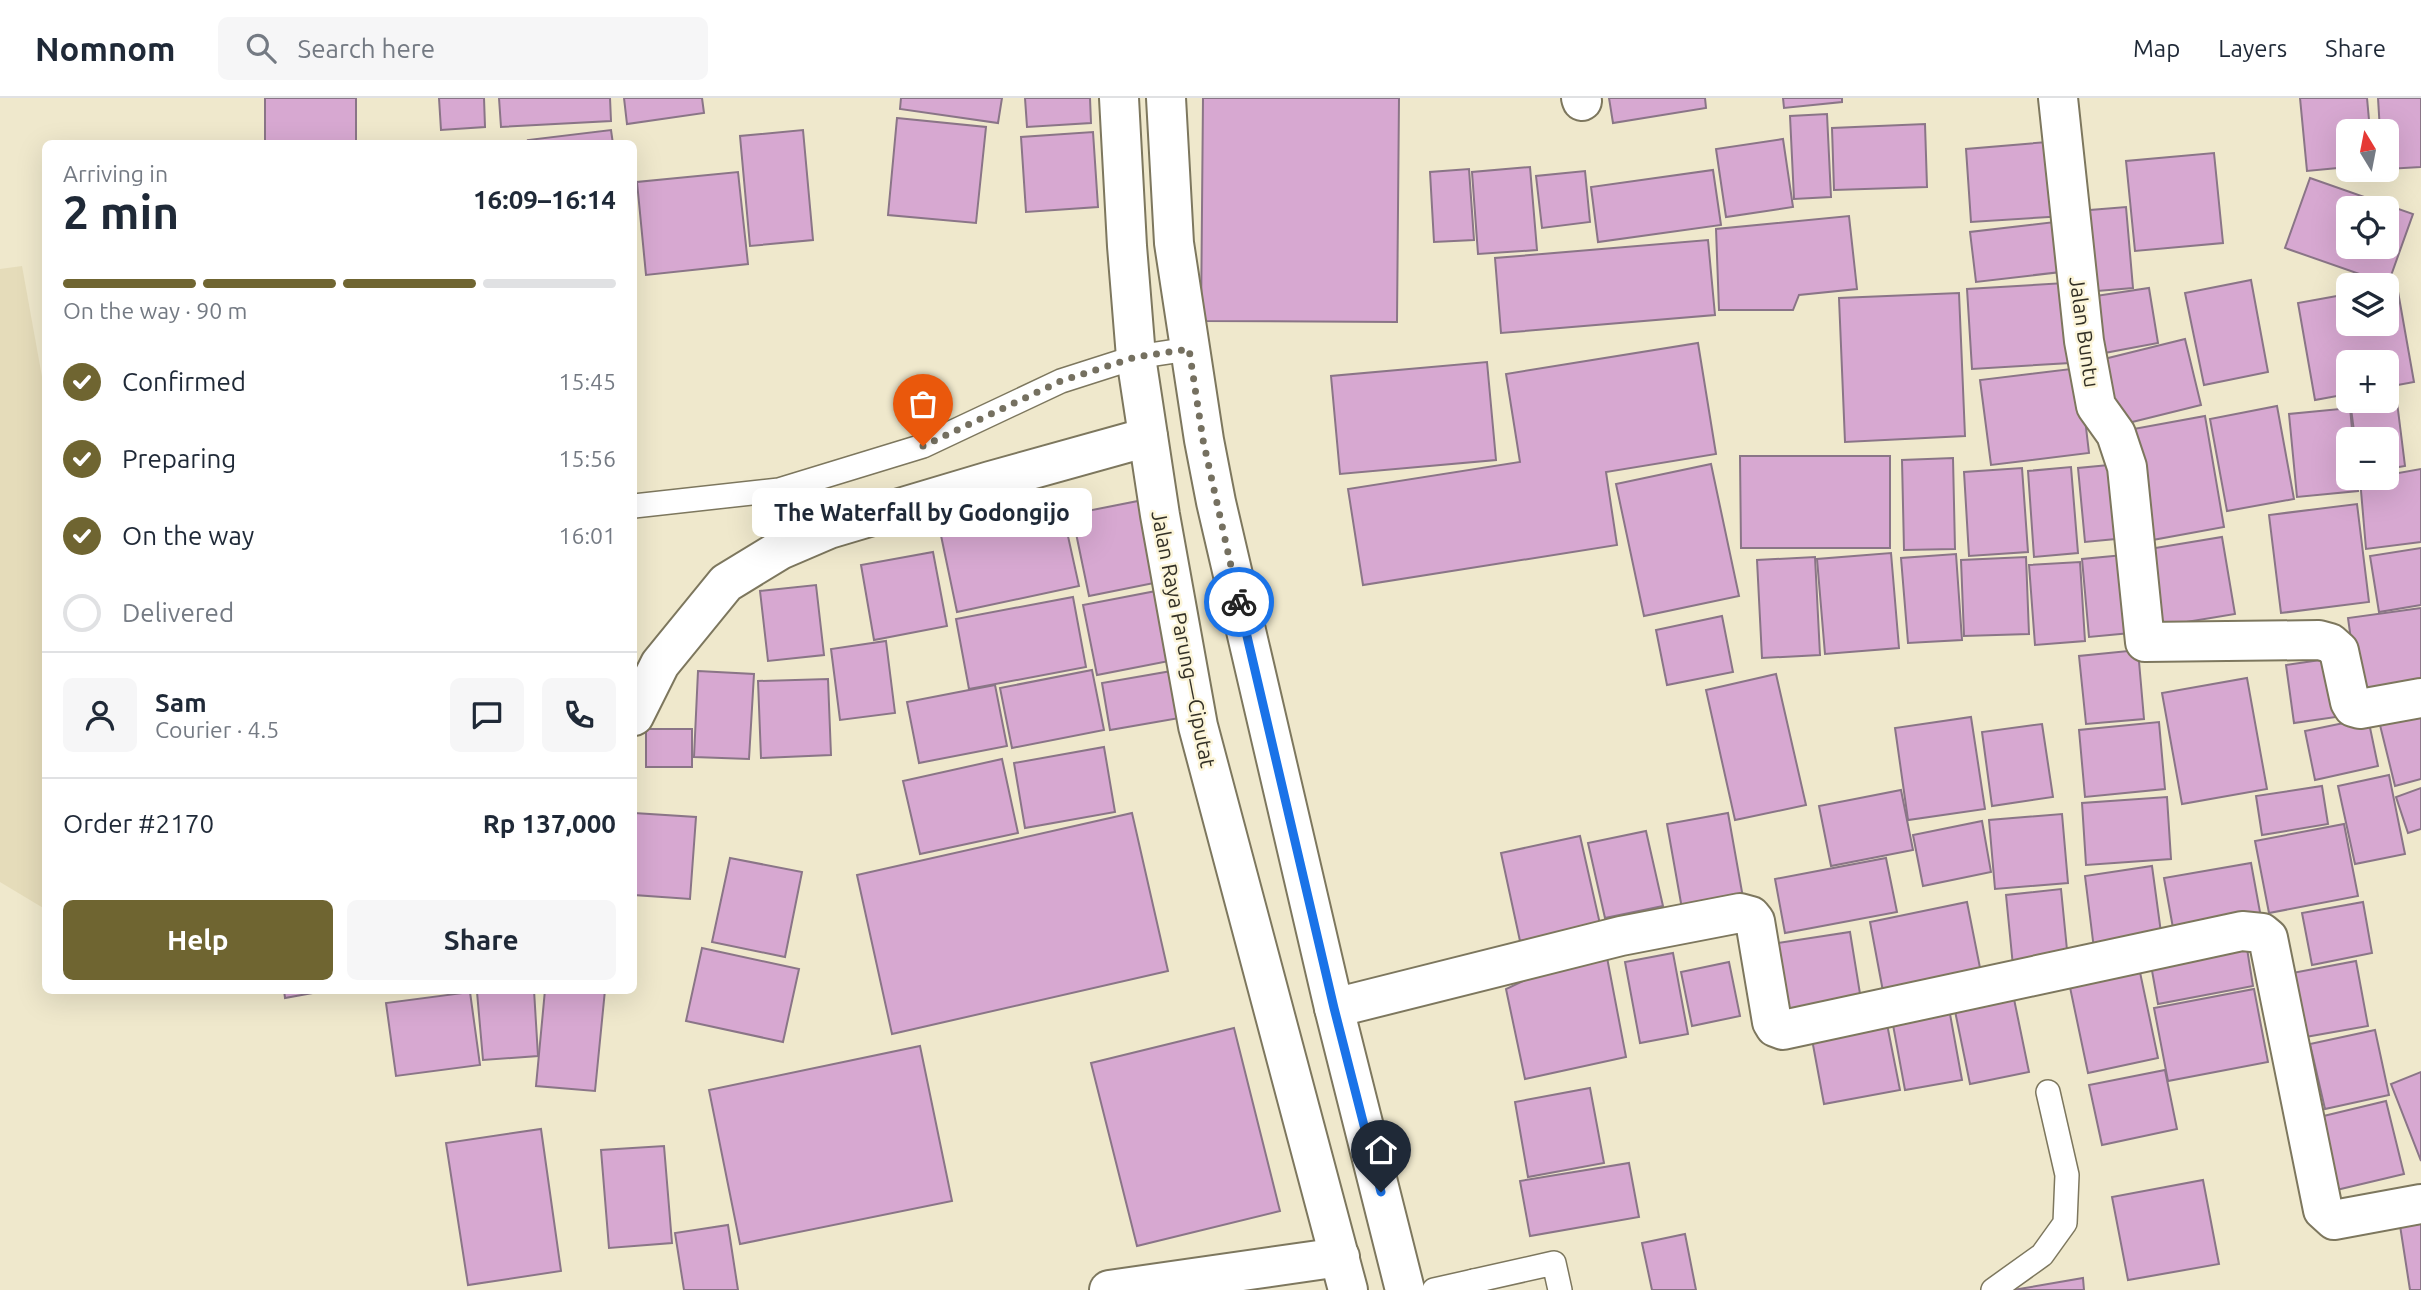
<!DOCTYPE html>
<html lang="en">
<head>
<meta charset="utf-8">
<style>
	body { margin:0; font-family:Ubuntu,sans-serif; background:#f6f6f7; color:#1f2937; height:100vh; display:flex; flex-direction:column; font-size:26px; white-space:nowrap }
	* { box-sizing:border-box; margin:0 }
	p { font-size:23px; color:#747a83 }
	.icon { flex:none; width:38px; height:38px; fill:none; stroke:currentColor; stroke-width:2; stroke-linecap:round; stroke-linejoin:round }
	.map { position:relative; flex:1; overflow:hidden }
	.drawer { position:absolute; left:42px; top:42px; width:595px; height:854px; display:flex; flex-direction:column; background:#fff; border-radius:10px; box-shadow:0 7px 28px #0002 }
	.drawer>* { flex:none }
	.needle { width:46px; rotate:350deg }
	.controls { position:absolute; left:2336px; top:21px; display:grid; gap:14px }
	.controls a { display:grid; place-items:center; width:63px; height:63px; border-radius:10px; background:#fff; box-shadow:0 7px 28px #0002; font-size:35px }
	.pin { position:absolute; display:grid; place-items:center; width:60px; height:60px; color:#fff; margin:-72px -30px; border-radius:50% 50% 50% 0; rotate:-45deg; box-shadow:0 0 7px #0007 }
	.pin .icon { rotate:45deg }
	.courier { position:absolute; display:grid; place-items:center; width:70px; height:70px; margin:-35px; border:5px solid #1a73e8; border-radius:50%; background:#fff; color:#222; box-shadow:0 2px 9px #0007 }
	.bubble { position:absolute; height:49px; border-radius:10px; background:#fff; box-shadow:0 7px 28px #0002; font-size:23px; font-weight:700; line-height:49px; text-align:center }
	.overview em { font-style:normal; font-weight:700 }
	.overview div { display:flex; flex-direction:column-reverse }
	.overview { display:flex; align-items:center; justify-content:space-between; height:119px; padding:0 21px }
	h1 { font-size:46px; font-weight:700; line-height:52px }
	.bar { display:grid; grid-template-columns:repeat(4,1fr); gap:10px 7px; align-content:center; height:84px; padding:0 21px }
	.bar i { height:9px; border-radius:5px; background:#e0e1e3 }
	.bar .on { background:#6f6531 }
	.bar p { grid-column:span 4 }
	.line { display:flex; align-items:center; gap:18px; padding:0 21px; border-top:2px solid #e0e1e3 }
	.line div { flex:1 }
	.round { display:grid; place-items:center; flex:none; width:74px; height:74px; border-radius:10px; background:#f6f6f7 }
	ol { padding:0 21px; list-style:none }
	li { display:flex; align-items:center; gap:21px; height:77px }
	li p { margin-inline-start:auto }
	li .icon { padding:7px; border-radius:50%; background:#6f6531; color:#fff; stroke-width:4 }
	li:last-child { color:#747a83 }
	li i { width:38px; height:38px; border:4px solid #e0e1e3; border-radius:50% }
	.action { display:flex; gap:14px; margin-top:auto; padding:14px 21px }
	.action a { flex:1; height:80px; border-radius:10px; background:#6f6531; color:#fff; font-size:28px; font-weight:700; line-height:80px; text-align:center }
	.action a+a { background:#f6f6f7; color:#1f2937 }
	header { display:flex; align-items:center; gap:42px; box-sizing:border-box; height:98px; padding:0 35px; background:#fff; border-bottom:2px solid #e0e1e3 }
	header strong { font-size:33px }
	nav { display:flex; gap:38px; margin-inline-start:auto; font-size:24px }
	.search { width:490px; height:63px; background:#f6f6f7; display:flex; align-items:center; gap:18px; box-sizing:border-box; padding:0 24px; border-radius:10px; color:#747a83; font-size:26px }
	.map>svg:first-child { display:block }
	.built { fill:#e5dcba }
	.building { fill:#d7a8d1; stroke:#8a7587; stroke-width:2; fill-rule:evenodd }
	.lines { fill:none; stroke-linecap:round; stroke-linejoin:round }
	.lane-casing { stroke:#7d775e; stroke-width:26 }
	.street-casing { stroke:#7d775e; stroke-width:42 }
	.highway-casing { stroke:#7d775e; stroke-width:42 }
	.lane { stroke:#fff; stroke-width:23 }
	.street { stroke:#fff; stroke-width:38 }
	.highway { stroke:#fff; stroke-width:38 }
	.done { stroke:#757060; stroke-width:7; stroke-dasharray:0 12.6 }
	.route { stroke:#1a73e8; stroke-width:9 }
	.labels { text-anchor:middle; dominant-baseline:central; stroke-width:5; stroke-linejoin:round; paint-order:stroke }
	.street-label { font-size:21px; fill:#333026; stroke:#fcf5d9 }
</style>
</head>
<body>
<header>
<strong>Nomnom</strong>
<div class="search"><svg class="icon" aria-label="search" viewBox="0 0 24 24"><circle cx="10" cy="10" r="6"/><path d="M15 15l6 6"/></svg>Search here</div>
<nav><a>Map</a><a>Layers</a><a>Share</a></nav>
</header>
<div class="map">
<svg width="2421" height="1192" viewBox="0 0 2421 1192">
	<rect width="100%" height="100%" fill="#efe8cc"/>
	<!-- built -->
	<polygon class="built" points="22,168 46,301 45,811 0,784 0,171"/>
	<!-- building -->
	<g class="building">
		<rect x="265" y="0" width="91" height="46"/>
		<polygon points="439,0 484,0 485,29 441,32"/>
		<polygon points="499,0 610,0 611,23 501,29"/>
		<polygon points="624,0 702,0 704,15 627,26"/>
		<polygon points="901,0 1002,0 998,25 900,11"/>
		<polygon points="1025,0 1090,0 1091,25 1027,29"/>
		<polygon points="1203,0 1399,0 1397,224 1201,223"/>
		<polygon points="1609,0 1705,0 1706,10 1613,25"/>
		<polygon points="1783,0 1842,0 1842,4 1784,10"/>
		<polygon points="2300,0 2367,0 2370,33 2348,33 2348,69 2307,73"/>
		<polygon points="2378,0 2421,0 2421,69 2387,71 2387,33 2380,33"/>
		<polygon points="1827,16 1831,99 1794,101 1790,18"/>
		<polygon points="897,20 986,29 976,125 888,117"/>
		<polygon points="1925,26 1927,89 1834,92 1832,30"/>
		<polygon points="611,32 613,46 529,46 528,42"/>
		<polygon points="803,32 813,142 750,148 740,38"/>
		<polygon points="1093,34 1098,109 1026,114 1021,39"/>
		<polygon points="1783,41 1793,109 1726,119 1716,51"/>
		<polygon points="2059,43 2065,118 1971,124 1966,51"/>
		<polygon points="2214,55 2223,145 2135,153 2126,63"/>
		<polygon points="1530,69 1537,152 1478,156 1472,74"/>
		<polygon points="1469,71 1474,142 1434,144 1430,74"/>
		<polygon points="1713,72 1721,127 1598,144 1591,89"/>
		<polygon points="1585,73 1590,124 1542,130 1536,78"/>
		<polygon points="738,74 748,166 646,177 637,84"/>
		<path d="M2310,80L2413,116L2388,186L2285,150ZM2348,110H2387V149H2348Z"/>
		<polygon points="2126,109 2133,190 2085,194 2078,113"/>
		<polygon points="1849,118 1857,191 1799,197 1793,212 1719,212 1716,131"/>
		<polygon points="2063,123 2069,173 1976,184 1970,134"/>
		<polygon points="1708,142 1715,217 1501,235 1495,160"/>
		<polygon points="2251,182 2268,274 2204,287 2185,195"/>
		<polygon points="2065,185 2070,265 1972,271 1967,191"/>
		<polygon points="2397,188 2414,284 2387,289 2387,264 2348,264 2348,296 2315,302 2298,205 2348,196 2348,226 2387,226 2387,190"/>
		<polygon points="2149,190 2158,245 2099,256 2089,199"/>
		<polygon points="1959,195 1965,338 1845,344 1839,200"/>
		<polygon points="2185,241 2201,307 2112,329 2096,263"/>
		<polygon points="1698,245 1716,356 1606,374 1617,447 1363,487 1348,391 1520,364 1506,276"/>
		<polygon points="1487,264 1496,362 1340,376 1331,278"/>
		<polygon points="2079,270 2089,355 1991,367 1980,282"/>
		<polygon points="2396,296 2405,368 2387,371 2387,341 2355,341 2350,303 2387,303 2387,297"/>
		<polygon points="2277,308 2294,401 2227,413 2210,321"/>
		<polygon points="2350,310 2353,341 2348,341 2348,380 2357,380 2358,393 2297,399 2289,316"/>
		<polygon points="2205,318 2224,429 2147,443 2128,332"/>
		<polygon points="1740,358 1890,358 1890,450 1741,450"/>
		<polygon points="1953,360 1955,451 1904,452 1902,362"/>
		<polygon points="1711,366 1739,498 1644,518 1616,386"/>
		<polygon points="2119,366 2126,440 2085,444 2078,370"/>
		<polygon points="2071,369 2078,455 2034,459 2028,373"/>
		<polygon points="2022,370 2028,454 1969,458 1964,374"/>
		<polygon points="2421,371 2421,444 2366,451 2360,381 2387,380 2387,377"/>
		<polygon points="1060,402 1079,488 957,514 939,428"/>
		<polygon points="1143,402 1159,484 1089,498 1072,416"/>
		<polygon points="2357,406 2369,504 2281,515 2269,417"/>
		<polygon points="2222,439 2235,516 2150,530 2137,453"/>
		<polygon points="2421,450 2421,507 2379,514 2370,458"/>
		<polygon points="933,454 947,528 874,542 861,467"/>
		<polygon points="1891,455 1899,550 1825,556 1817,461"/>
		<polygon points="1956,456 1962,542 1908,545 1901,460"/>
		<polygon points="2134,456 2141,534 2089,539 2082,461"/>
		<polygon points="1815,459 1820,557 1762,560 1757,462"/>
		<polygon points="2026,459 2029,536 1964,538 1961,462"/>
		<polygon points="2080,464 2085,543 2035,547 2029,467"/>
		<polygon points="816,487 824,557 768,563 760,493"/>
		<polygon points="1156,493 1169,563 1097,577 1083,507"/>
		<polygon points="1073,499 1086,569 969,591 956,521"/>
		<polygon points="2421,510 2421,592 2359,600 2348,520"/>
		<polygon points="1722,518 1733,574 1667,587 1656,532"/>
		<polygon points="886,543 895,615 840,622 831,551"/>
		<polygon points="2138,552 2144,621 2086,626 2079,558"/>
		<polygon points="2334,560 2343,618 2294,625 2286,567"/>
		<polygon points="1183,571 1191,618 1110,632 1102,585"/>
		<polygon points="1092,572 1104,632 1012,650 1000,590"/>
		<polygon points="698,573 754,576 749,661 694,659"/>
		<polygon points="1776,576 1806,707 1735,722 1706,592"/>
		<polygon points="2247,580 2267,691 2182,706 2162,595"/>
		<polygon points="828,581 831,657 761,660 758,583"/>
		<polygon points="995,587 1007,648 919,665 907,604"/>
		<polygon points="2421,613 2421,681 2395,688 2379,623"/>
		<polygon points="1971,619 1985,711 1908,722 1895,630"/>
		<polygon points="2368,620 2378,668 2315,682 2305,633"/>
		<polygon points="2159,624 2165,691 2085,699 2079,632"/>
		<polygon points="2042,626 2053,699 1992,708 1982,634"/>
		<rect x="646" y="631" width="46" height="38"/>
		<polygon points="1104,649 1115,714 1025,730 1014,665"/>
		<polygon points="1002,661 1018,735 920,756 903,683"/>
		<polygon points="2389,677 2405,756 2355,766 2338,688"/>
		<polygon points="2322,688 2328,726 2262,737 2256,698"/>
		<polygon points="2421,690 2421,731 2408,735 2396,699"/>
		<polygon points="1901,692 1913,752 1831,768 1819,708"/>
		<polygon points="2167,699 2171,761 2086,767 2082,705"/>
		<polygon points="634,715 696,719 690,801 634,797"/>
		<polygon points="1132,715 1168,873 892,936 857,777"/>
		<polygon points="1728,715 1745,811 1684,822 1667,726"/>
		<polygon points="2062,716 2068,785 1995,791 1989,722"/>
		<polygon points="1982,723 1991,774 1923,788 1913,737"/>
		<polygon points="2344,726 2358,798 2269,815 2255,743"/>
		<polygon points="1646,733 1663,808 1605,820 1588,745"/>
		<polygon points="1580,738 1600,826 1520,843 1501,755"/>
		<polygon points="730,760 802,774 785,859 712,844"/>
		<polygon points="1886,760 1897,814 1785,835 1775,781"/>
		<polygon points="2251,765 2262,825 2175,841 2164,780"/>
		<polygon points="2152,768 2162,842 2094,851 2085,778"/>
		<polygon points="2061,791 2068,862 2013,868 2006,797"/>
		<polygon points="1967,804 1983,885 1885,904 1870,824"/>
		<polygon points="2363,804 2372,855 2312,867 2302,815"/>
		<polygon points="1850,834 1862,908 1784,920 1772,846"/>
		<polygon points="2245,838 2253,888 2158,906 2149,856"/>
		<polygon points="1605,849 1626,959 1525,981 1506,891 1553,869"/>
		<polygon points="702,850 799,871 783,944 686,923"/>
		<polygon points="1673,855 1688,936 1640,945 1625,864"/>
		<polygon points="2137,860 2158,960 2088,975 2067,875"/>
		<polygon points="2356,863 2368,928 2294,941 2282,877"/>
		<polygon points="1729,864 1740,918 1692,928 1681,874"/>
		<polygon points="2254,891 2268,964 2168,983 2154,910"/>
		<polygon points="284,892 329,892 285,900"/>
		<polygon points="495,892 534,892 538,958 483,962 477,894"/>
		<polygon points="545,892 605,892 595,993 536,988"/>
		<polygon points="470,894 480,967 396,978 386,905"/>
		<polygon points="2014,901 2029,974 1970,986 1955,913"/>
		<polygon points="1948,905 1962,982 1905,992 1891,916"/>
		<polygon points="1886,921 1900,992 1824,1006 1811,936"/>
		<polygon points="1234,930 1280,1113 1137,1148 1091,965"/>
		<polygon points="2375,932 2389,997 2325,1011 2310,946"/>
		<polygon points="920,948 952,1103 740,1146 709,992"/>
		<polygon points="2165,972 2177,1031 2102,1047 2089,987"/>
		<polygon points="2421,974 2421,1063 2391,986"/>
		<polygon points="1590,990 1604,1065 1528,1079 1515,1004"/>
		<polygon points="2386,1003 2404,1076 2328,1094 2311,1021"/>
		<polygon points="541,1031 561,1173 468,1187 446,1045"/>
		<polygon points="664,1048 672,1145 609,1150 601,1052"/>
		<polygon points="1629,1065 1639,1119 1530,1138 1520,1083"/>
		<polygon points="2203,1082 2219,1166 2128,1182 2112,1099"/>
		<polygon points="2421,1118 2421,1192 2410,1192 2399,1121"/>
		<polygon points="728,1127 738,1192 684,1192 675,1135"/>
		<polygon points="1685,1136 1696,1192 1652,1192 1642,1145"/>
		<polygon points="2083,1180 2084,1192 2013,1192"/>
	</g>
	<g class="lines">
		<!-- lane casing -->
		<g class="lane-casing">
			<g id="lane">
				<polyline points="634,408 779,392 923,348 1061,283 1136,259 1189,251"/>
				<polyline points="1434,1192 1474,1183"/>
				<polyline points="1476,1192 1474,1183 1554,1165 1560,1192"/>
				<polyline points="1993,1192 2042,1157 2065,1125 2067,1077 2048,994"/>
			</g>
		</g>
		<!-- street casing -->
		<g class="street-casing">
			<g id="street">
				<polyline points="1581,0 1582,3"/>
				<polyline points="2058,0 2084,243 2096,308 2116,336 2127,369 2145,544 2319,542 2330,545 2339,553 2350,604 2353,609 2360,611 2421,600"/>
				<polyline points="634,618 660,566 726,485 780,452 829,431 990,383 1148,339"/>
				<polyline points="1334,910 1621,838 1740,815 1751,818 1755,823 1772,924 1775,929 1783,932 2242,833 2262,835 2268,840 2323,1112 2334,1122 2421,1106"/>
				<polyline points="1109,1192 1340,1159"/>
			</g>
		</g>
		<!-- highway casing -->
		<g class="highway-casing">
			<g id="highway">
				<polyline points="1119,0 1127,148 1136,259 1160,417 1198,628 1348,1192"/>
				<polyline points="1166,0 1174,145 1204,342 1216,404 1334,910 1405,1192"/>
			</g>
		</g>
		<!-- lane -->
		<use href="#lane" class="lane"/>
		<!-- street -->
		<use href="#street" class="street"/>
		<!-- highway -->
		<use href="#highway" class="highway"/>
	</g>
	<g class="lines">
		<!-- done -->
		<polyline class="done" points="923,348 1061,283 1136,259 1189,251 1203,342 1239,504"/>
		<!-- route -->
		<polyline class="route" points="1239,504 1334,910 1381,1094"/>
	</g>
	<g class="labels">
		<!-- street labels -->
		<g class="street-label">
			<text transform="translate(2085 234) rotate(82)">Jalan Buntu</text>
			<text transform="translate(1184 541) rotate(79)">Jalan Raya Parung—Ciputat</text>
		</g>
	</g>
</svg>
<div class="controls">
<a><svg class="needle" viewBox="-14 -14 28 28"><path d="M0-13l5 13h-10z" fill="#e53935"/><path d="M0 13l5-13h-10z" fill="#747a83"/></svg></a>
<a><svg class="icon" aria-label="locate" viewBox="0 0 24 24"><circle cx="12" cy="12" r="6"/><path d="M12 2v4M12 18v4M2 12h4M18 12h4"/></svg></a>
<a><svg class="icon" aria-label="layers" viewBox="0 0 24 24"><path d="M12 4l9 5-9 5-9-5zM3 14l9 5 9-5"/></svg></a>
<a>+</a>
<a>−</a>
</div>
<div class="pin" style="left:923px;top:348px;background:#ea580c"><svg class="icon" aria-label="bag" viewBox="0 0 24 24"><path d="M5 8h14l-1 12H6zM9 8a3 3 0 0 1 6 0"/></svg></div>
<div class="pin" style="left:1381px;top:1094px;background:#1f2937"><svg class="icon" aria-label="home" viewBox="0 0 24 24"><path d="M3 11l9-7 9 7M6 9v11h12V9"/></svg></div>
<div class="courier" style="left:1239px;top:504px"><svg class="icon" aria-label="bike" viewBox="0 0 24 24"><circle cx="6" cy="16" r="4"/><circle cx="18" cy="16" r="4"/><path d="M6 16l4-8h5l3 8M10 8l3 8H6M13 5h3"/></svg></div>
<div class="bubble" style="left:752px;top:390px;width:340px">The Waterfall by Godongijo</div>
<section class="drawer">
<div class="overview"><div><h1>2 min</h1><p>Arriving in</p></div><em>16:09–16:14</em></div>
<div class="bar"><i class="on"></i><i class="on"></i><i class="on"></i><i></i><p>On the way · 90 m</p></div>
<ol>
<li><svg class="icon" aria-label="check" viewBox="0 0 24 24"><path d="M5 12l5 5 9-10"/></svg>Confirmed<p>15:45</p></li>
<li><svg class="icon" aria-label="check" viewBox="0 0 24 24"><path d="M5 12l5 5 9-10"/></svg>Preparing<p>15:56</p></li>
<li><svg class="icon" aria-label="check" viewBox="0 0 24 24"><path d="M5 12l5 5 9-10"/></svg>On the way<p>16:01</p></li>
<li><i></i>Delivered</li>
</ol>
<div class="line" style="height:126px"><a class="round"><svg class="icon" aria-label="person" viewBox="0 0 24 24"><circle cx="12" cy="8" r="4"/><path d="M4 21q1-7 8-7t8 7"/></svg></a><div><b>Sam</b><p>Courier · 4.5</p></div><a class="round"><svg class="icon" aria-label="chat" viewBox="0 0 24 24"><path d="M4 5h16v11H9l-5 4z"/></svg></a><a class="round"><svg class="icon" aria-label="phone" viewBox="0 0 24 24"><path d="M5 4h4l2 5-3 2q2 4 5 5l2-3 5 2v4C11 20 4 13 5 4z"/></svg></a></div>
<div class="line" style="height:91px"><div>Order #2170</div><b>Rp 137,000</b></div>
<div class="action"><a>Help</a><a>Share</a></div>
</section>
</div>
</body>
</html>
